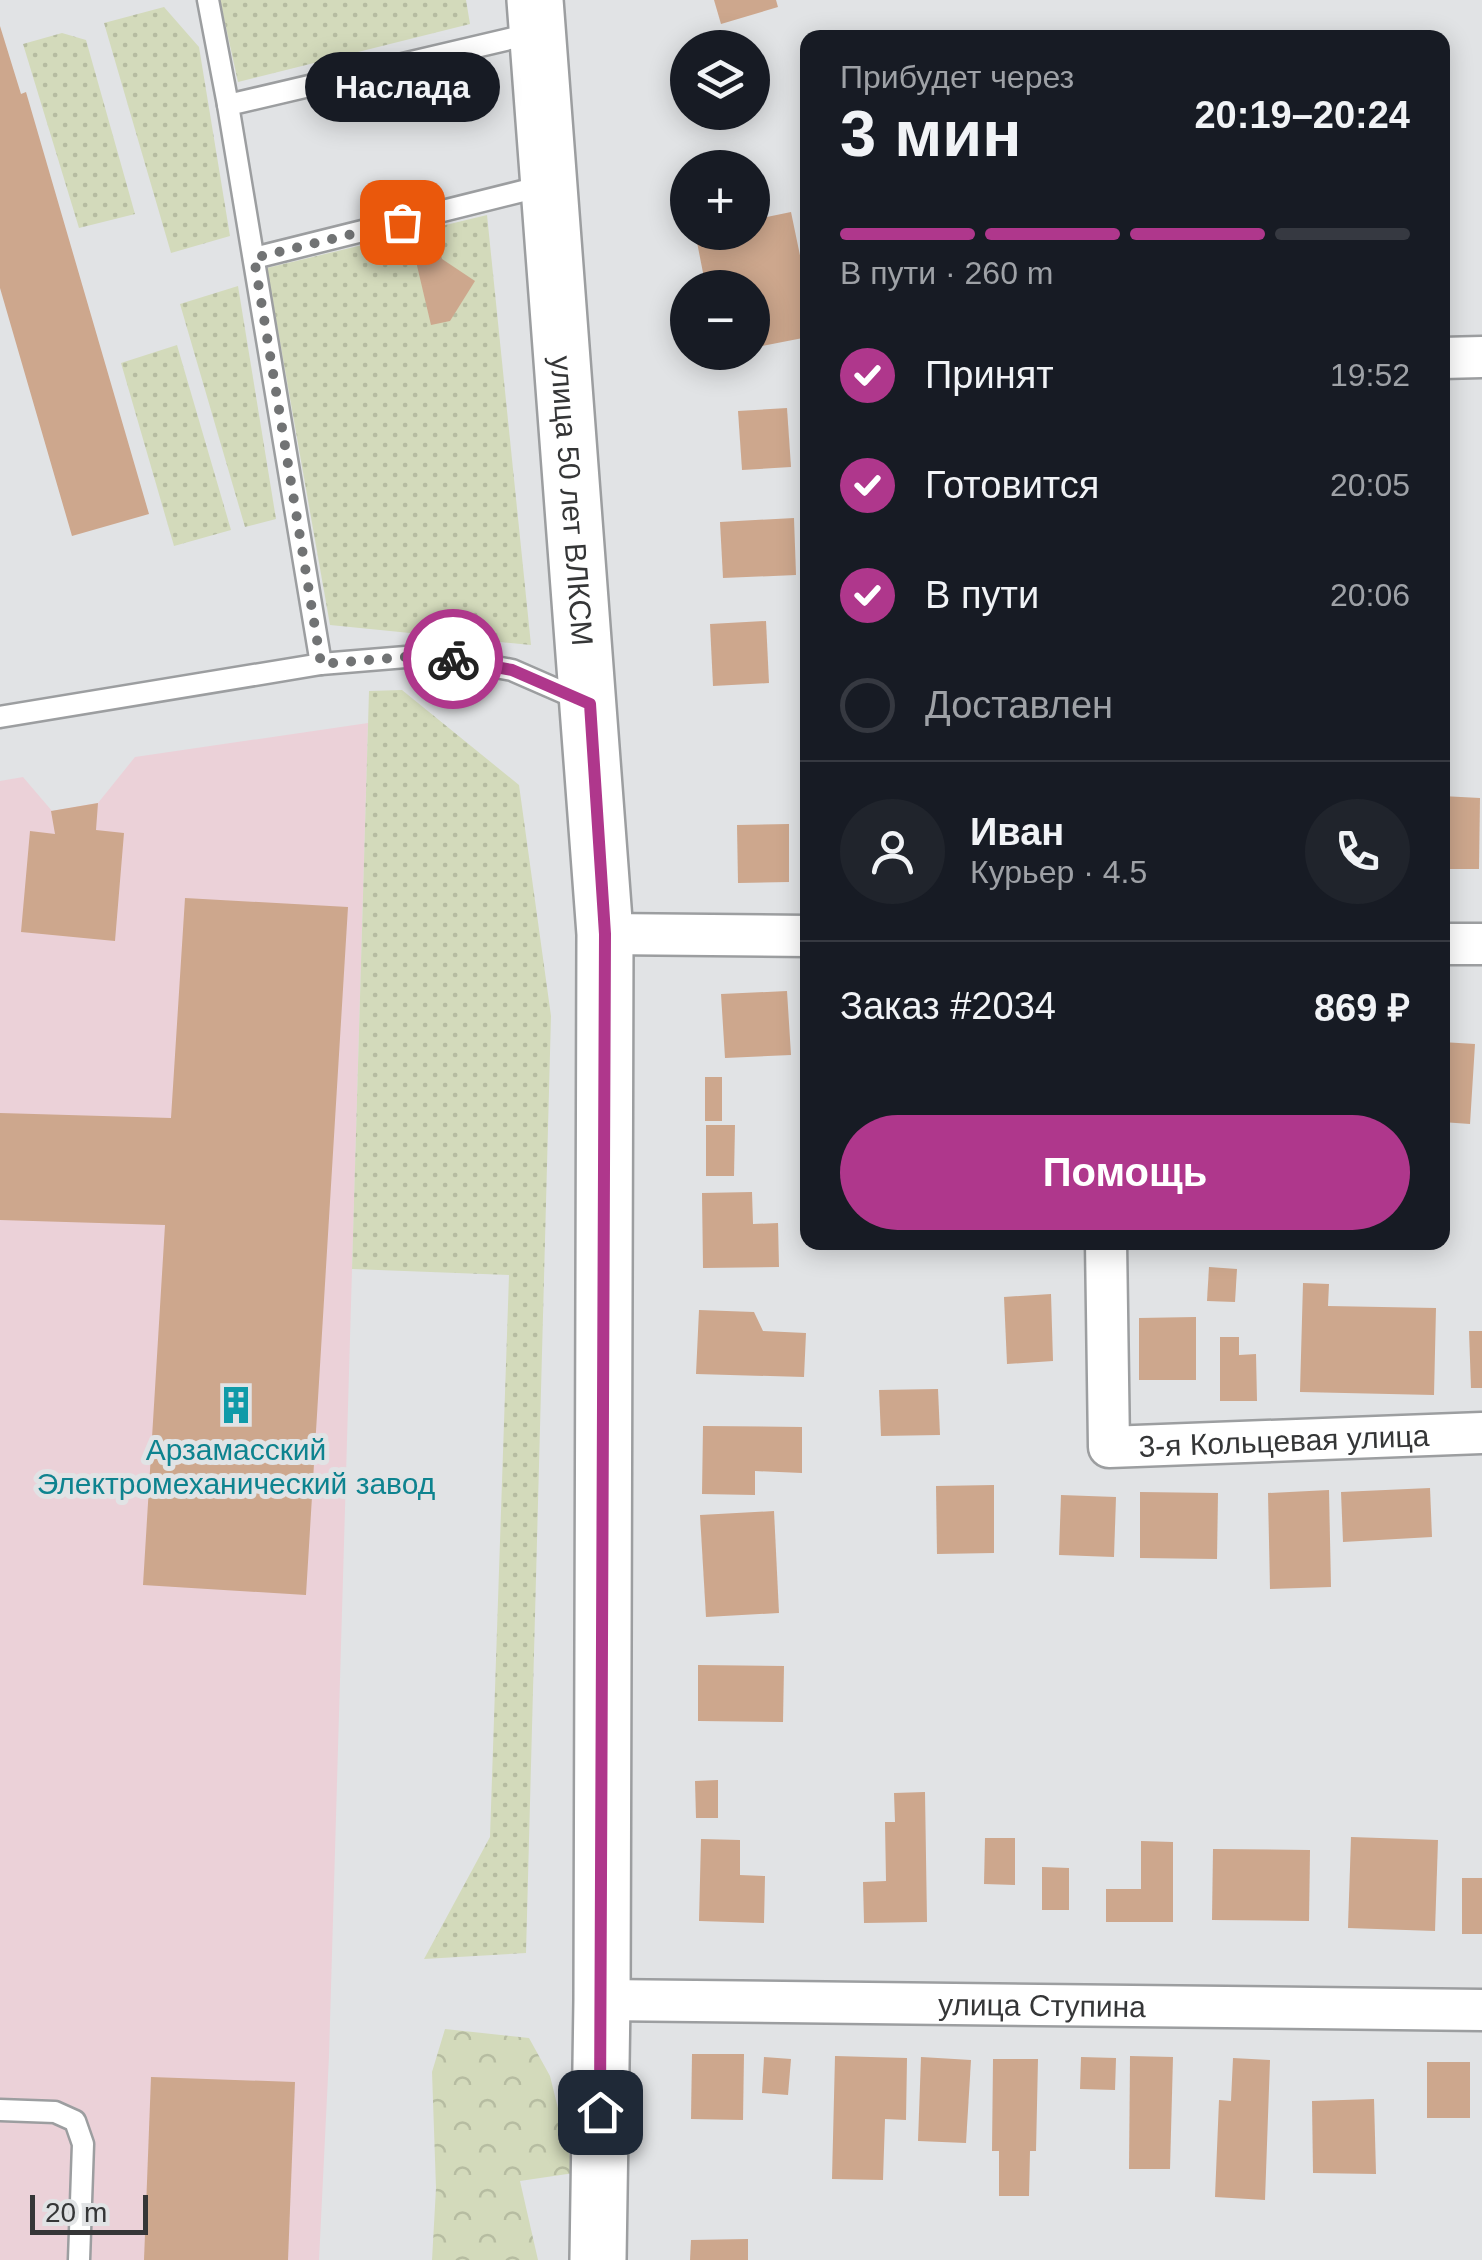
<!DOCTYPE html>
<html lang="ru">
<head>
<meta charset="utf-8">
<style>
	body { margin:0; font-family:Arial,sans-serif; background:#20242c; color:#f1f3f6; height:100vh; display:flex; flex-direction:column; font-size:38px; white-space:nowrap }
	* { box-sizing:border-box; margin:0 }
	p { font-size:32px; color:#9ea1a6 }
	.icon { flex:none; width:55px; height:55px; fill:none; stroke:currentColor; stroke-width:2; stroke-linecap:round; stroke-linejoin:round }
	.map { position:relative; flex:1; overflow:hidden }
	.sheet { position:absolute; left:800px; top:30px; width:650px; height:1220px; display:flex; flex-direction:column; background:#171b24; border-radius:20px; box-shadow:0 5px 25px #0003 }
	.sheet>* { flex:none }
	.fabs { position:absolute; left:670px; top:30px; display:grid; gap:20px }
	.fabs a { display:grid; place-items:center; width:100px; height:100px; border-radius:50%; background:#171b24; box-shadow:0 5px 25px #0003; font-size:50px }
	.scale { position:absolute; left:30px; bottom:25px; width:118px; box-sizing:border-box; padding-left:10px; border:5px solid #353637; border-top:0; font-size:28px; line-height:35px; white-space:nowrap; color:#353637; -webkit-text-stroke:8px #e1e3e5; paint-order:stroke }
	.pin { position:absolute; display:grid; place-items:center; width:85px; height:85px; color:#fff; margin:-42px; border-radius:20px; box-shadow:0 5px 15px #0006 }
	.courier { position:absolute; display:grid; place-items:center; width:100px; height:100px; margin:-50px; border:8px solid #af378c; border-radius:50%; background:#fff; color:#222; box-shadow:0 2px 12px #0007 }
	.bubble { position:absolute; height:70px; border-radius:35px; background:#171b24; box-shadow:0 5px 25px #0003; font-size:32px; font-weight:600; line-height:70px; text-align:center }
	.headline em { font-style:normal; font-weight:600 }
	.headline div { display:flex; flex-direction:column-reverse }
	.headline { display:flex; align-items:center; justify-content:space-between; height:170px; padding:0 40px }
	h1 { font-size:65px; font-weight:600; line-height:75px }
	.bar { display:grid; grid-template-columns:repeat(4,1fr); gap:15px 10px; align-content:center; height:120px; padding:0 40px }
	.bar i { height:12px; border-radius:8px; background:#363941 }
	.bar .on { background:#af378c }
	.bar p { grid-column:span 4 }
	.line { display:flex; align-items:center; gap:25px; padding:0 40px; border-top:2px solid #363941 }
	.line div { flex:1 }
	.round { display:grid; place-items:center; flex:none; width:105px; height:105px; border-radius:52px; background:#20242c }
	ol { padding:0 40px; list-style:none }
	li { display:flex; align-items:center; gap:30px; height:110px }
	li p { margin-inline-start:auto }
	li .icon { padding:10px; border-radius:50%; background:#af378c; color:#fff; stroke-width:4 }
	li:last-child { color:#9ea1a6 }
	li i { width:55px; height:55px; border:5px solid #363941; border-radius:50% }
	.cta { display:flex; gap:20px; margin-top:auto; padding:20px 40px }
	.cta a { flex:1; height:115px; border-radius:60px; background:#af378c; color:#fff; font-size:40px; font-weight:600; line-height:115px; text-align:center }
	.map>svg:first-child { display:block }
	.industrial { fill:#ebd1d8 }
	.grass { fill:url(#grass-dots) }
	.forest { fill:url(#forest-crowns) }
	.building { fill:#cda78d }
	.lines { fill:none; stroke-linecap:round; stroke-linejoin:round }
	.lane-casing { stroke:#9c9ea0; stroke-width:25 }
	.street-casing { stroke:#9c9ea0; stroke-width:45 }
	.secondary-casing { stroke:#9c9ea0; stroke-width:60 }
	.lane { stroke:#fff; stroke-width:20 }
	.street { stroke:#fff; stroke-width:40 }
	.secondary { stroke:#fff; stroke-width:55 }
	.done { stroke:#717374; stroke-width:10; stroke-dasharray:0 18 }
	.route { stroke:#af378c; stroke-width:12 }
	.labels { text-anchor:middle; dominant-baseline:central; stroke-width:10; stroke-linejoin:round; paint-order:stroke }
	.street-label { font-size:30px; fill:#353637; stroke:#e1e3e5 }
	.culture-label { font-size:30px; fill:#0d838f; stroke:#e1e3e5 }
</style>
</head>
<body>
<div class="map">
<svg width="1482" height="2260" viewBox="0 0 1482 2260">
	<defs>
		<pattern id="grass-dots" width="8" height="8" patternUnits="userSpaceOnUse" patternTransform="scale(2.5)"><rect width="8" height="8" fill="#d3dabb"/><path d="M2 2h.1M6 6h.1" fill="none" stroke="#b6bca1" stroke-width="1.8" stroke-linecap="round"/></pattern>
		<pattern id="forest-crowns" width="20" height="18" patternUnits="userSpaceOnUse" patternTransform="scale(2.5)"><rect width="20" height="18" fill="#d3dabb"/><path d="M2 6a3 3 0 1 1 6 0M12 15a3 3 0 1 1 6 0" fill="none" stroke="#b6bca1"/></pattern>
	</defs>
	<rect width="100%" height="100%" fill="#e1e3e5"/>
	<!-- industrial -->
	<polygon class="industrial" points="368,723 329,2056 319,2260 0,2260 0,781 23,777 52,811 98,803 135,757"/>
	<!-- grass -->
	<g class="grass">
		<polygon points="220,0 466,0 470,24 238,82"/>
		<polygon points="164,7 199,47 230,236 171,253 104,23"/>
		<polygon points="62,33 86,40 135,214 79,228 23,44"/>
		<polygon points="487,215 531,645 330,625 267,268"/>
		<polygon points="238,286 276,519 245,527 180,304"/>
		<polygon points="177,345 231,530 174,546 121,363"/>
		<polygon points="402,690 519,785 551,1016 526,1953 424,1959 490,1837 509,1275 352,1269 369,691"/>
	</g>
	<!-- forest -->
	<polygon class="forest" points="445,2029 529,2038 550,2076 574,2173 520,2181 538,2260 432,2260 436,2188 432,2072"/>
	<!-- building -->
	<g class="building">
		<polygon points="714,0 776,0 778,7 721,24"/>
		<polygon points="0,26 21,94 26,92 149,514 72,536 0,288"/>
		<polygon points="791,212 808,294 808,337 752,348 752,288 706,288 695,232 752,232 752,220"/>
		<polygon points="434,231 442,259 475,281 450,321 431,325 410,236"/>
		<polygon points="787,408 791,467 742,470 738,411"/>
		<polygon points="794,518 796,575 723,578 720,522"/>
		<polygon points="766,621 769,683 713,686 710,624"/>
		<polygon points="1442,796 1480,798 1479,869 1442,869"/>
		<polygon points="98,803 96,830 124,833 115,941 21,932 30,831 55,834 51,811"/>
		<polygon points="789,824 789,882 738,883 737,825"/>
		<polygon points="185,898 348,907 306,1595 143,1585 165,1225 0,1220 0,1113 171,1118"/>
		<polygon points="787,991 791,1055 725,1058 721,994"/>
		<polygon points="1442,1042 1475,1044 1470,1124 1442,1122"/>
		<rect x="705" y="1077" width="17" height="44"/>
		<polygon points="706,1125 735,1125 734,1176 706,1176"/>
		<polygon points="752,1192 753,1224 778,1223 779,1267 703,1268 702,1193"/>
		<polygon points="1209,1267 1237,1269 1235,1302 1207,1301"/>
		<polygon points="1303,1283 1329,1284 1328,1306 1436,1308 1434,1395 1300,1392"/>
		<polygon points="1051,1294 1053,1361 1007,1364 1004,1297"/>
		<polygon points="699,1310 754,1312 763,1331 806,1333 804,1377 696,1374"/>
		<polygon points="1196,1317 1196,1380 1139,1380 1139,1318"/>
		<polygon points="1469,1331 1482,1331 1482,1388 1471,1388"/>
		<polygon points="1220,1337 1239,1337 1239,1355 1256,1354 1257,1401 1220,1401"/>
		<polygon points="938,1389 940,1435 881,1436 879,1390"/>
		<polygon points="703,1426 802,1427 802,1473 755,1471 755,1495 702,1494"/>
		<polygon points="994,1485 994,1553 937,1554 936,1486"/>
		<polygon points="1430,1488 1432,1537 1343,1542 1341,1492"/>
		<polygon points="1329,1490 1331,1587 1270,1589 1268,1493"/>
		<polygon points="1140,1492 1218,1493 1217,1559 1140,1558"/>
		<polygon points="1061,1495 1116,1497 1114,1557 1059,1555"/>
		<polygon points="774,1511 779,1613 706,1617 700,1515"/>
		<polygon points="698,1665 784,1666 783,1722 698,1721"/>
		<polygon points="718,1780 718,1818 696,1818 695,1781"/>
		<polygon points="925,1792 927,1922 864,1923 863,1882 886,1881 885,1822 895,1822 894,1793"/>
		<polygon points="1351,1837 1438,1840 1435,1931 1348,1928"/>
		<polygon points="985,1838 1015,1838 1015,1885 984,1884"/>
		<polygon points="701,1839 740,1840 740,1875 765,1876 764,1923 699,1921"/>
		<polygon points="1141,1841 1173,1842 1173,1922 1106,1922 1106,1889 1141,1889"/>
		<polygon points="1213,1849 1310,1850 1309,1921 1212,1920"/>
		<polygon points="1042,1867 1069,1868 1069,1910 1042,1910"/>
		<rect x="1462" y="1878" width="20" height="56"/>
		<polygon points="692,2054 744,2054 743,2120 691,2119"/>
		<polygon points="835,2056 907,2058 906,2120 885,2119 883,2180 832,2179"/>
		<polygon points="1130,2056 1173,2057 1170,2169 1129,2169"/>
		<polygon points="764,2057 791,2059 788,2095 762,2093"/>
		<polygon points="921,2057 971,2060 966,2143 918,2141"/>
		<polygon points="1081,2057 1116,2058 1115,2090 1080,2089"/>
		<polygon points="1233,2058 1270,2060 1265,2200 1215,2197 1219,2100 1231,2101"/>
		<polygon points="993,2059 1038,2059 1036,2151 1030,2151 1029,2196 999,2196 999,2151 992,2151"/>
		<rect x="1427" y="2062" width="43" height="56"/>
		<polygon points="151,2077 295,2082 288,2260 144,2260"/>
		<polygon points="1374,2099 1376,2174 1313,2173 1312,2101"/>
		<polygon points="748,2239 748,2260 690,2260 691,2240"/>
	</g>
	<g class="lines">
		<!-- lane casing -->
		<g class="lane-casing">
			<g id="lane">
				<polyline points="208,0 228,105"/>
				<polyline points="254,258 547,185"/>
				<polyline points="321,664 228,105 535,33"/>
				<polyline points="0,717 321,664 430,655 512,670 583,701"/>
				<polyline points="0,2110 55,2112 75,2121 83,2144 79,2260"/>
			</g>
		</g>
		<!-- street casing -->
		<g class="street-casing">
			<g id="street">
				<polyline points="1442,358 1482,357"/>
				<polyline points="605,934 808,936"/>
				<polyline points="1442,944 1482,944"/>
				<path id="s1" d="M1106,1242L1109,1447L1482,1433"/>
				<path id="s2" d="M602,2000L1482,2010"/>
			</g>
		</g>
		<!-- secondary casing -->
		<g class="secondary-casing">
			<g id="secondary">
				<path id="s3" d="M535,0L605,934L602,2000L598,2260"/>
			</g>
		</g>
		<!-- lane -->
		<use href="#lane" class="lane"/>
		<!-- street -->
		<use href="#street" class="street"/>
		<!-- secondary -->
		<use href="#secondary" class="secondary"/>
	</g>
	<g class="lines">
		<!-- done -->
		<polyline class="done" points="402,222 254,258 321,664 430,655 453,659"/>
		<!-- route -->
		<polyline class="route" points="453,659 512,670 590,704 605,934 600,2112"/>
	</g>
	<!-- icons -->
	<defs>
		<g id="building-bare" transform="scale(3)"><path d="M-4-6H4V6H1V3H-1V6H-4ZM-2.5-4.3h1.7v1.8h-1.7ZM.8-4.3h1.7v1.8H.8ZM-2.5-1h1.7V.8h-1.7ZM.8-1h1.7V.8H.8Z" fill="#0f9aa8" stroke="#e1e3e5" stroke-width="2.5" paint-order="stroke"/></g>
	</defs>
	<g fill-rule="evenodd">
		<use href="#building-bare" x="236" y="1405"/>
	</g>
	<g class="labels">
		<!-- street labels -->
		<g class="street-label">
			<text stroke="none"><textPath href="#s3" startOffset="502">улица 50 лет ВЛКСМ</textPath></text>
			<text stroke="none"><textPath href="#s1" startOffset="380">3-я Кольцевая улица</textPath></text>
			<text stroke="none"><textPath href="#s2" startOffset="440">улица Ступина</textPath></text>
		</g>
		<!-- culture labels -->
		<g class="culture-label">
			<text x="236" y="1449">Арзамасский<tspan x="236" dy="34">Электромеханический завод</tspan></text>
		</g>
	</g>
</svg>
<div class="fabs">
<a><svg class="icon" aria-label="layers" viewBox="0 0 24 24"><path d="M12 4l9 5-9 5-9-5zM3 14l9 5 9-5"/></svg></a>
<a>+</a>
<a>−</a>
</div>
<div class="scale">20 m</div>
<div class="pin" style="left:402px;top:222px;background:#ea580c"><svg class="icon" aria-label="bag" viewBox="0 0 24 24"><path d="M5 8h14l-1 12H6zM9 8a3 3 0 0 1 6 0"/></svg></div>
<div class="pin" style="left:600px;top:2112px;background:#1f2937"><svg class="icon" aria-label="home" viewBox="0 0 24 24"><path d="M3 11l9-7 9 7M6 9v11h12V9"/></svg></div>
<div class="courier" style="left:453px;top:659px"><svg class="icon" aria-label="bike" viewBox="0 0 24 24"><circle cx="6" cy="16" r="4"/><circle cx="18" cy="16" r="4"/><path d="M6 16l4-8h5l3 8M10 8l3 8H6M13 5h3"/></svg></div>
<div class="bubble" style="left:305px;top:52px;width:195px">Наслада</div>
<section class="sheet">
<div class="headline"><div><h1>3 мин</h1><p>Прибудет через</p></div><em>20:19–20:24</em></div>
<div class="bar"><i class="on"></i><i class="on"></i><i class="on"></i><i></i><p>В пути · 260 m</p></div>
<ol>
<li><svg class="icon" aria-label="check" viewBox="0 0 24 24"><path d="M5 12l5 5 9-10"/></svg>Принят<p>19:52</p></li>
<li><svg class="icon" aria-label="check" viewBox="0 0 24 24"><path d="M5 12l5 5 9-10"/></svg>Готовится<p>20:05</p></li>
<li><svg class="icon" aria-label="check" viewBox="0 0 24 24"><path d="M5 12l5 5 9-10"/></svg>В пути<p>20:06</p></li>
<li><i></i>Доставлен</li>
</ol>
<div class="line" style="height:180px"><a class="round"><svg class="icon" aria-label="person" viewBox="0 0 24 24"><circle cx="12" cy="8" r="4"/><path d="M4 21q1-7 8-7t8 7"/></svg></a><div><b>Иван</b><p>Курьер · 4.5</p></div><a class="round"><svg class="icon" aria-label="phone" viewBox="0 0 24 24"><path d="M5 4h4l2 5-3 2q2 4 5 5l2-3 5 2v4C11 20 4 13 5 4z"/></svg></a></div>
<div class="line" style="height:130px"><div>Заказ #2034</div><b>869 ₽</b></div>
<div class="cta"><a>Помощь</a></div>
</section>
</div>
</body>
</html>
